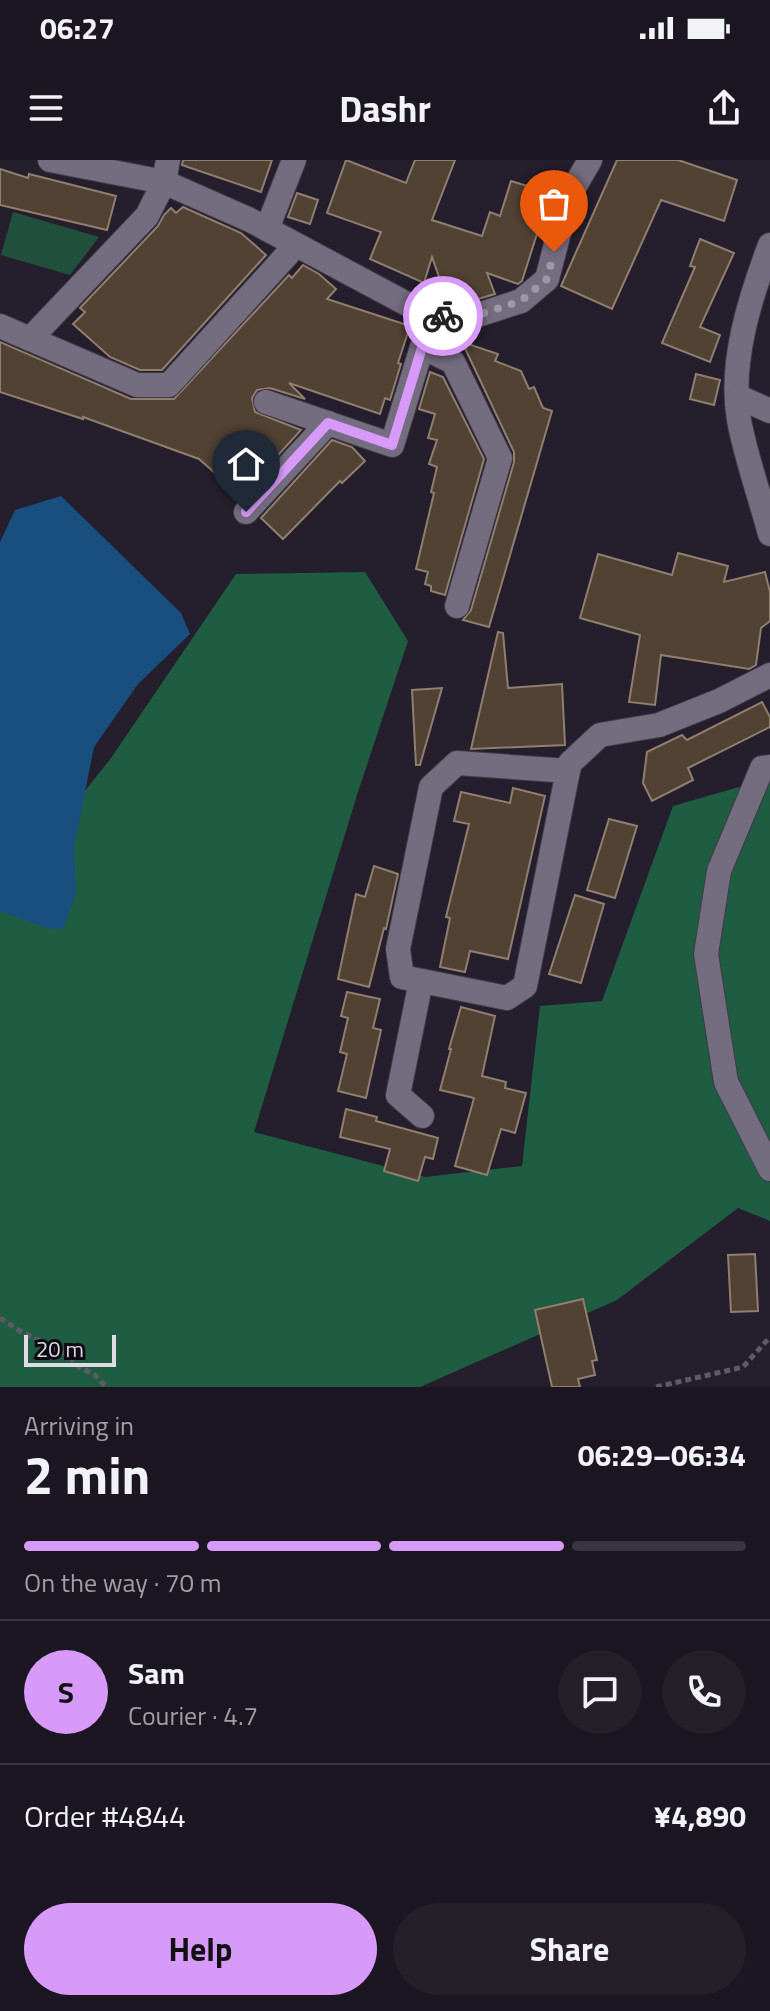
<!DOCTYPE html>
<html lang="en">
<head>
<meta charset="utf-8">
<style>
	body { margin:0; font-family:"Titillium Web",sans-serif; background:#251f2a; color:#f1f3f6; height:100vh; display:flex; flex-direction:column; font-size:30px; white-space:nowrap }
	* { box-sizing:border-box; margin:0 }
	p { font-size:26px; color:#a09fa5 }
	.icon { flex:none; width:44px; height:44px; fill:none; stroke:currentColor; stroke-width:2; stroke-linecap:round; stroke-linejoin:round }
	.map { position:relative; height:1227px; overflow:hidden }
	.panel { display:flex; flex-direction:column; background:#1c1622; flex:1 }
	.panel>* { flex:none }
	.scale { position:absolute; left:24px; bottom:20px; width:92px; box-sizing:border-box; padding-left:8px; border:4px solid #dfdae5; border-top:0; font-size:22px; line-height:28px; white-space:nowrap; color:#dfdae5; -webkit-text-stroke:6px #0d0910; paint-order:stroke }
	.pin { position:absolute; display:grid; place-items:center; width:68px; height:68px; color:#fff; margin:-82px -34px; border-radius:50% 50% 50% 0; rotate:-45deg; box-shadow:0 0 8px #0007 }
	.pin .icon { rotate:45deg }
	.courier { position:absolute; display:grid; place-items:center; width:80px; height:80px; margin:-40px; border:6px solid #d89af8; border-radius:50%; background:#fff; color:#222; box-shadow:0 2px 10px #0007 }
	.overview em { font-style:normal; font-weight:700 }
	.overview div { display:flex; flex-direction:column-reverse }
	.overview { display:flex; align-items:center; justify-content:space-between; height:136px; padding:0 24px }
	h1 { font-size:52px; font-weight:700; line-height:60px }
	.bar { display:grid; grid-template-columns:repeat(4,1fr); gap:12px 8px; align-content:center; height:96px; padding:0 24px }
	.bar i { height:10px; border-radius:6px; background:#3a3540 }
	.bar .active { background:#d89af8 }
	.bar p { grid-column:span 4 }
	.line { display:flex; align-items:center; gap:20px; padding:0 24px; border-top:2px solid #3a3540 }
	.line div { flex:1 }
	.round { display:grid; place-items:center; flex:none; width:84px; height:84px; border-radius:42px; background:#251f2a }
	.button { display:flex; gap:16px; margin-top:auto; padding:16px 24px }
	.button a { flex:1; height:92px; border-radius:48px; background:#d89af8; color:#111; font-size:32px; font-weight:700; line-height:92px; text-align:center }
	.button a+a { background:#251f2a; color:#f1f3f6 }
	.status { display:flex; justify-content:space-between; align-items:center; height:56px; padding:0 40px; background:#1c1622; direction:ltr }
	.status svg { height:22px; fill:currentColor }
	header { display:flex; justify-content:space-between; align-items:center; height:104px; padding:0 24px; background:#1c1622; font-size:36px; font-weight:700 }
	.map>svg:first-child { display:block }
	.green { fill:#21513c }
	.forest { fill:#1f5d43 }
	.water { fill:#194f7e }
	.building { fill:#514234; stroke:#907e6f; stroke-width:2 }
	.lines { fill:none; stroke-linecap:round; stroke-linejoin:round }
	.minor-casing { stroke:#403a47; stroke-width:26 }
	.path { stroke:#605967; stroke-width:5; stroke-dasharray:6 4; stroke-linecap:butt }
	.minor { stroke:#746c7f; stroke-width:24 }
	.done { stroke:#9e98a5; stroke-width:8; stroke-dasharray:0 14.4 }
	.route { stroke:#d89af8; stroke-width:10 }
</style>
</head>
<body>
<div class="status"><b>06:27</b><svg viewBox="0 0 49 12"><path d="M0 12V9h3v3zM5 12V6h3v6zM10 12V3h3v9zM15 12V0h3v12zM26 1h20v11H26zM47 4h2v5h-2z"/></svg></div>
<header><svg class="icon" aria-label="menu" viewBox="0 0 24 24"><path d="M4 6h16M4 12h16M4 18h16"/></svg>Dashr<svg class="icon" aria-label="share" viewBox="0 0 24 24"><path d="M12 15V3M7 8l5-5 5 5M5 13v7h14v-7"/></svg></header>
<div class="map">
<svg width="770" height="1227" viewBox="0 0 770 1227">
	<rect width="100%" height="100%" fill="#251e2d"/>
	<!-- green -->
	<polygon class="green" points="13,52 99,77 70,115 1,95"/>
	<!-- forest -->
	<polygon class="forest" points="365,412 408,481 357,635 254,972 425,1017 522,1006 540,846 602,841 673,646 770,618 770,1061 738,1048 617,1140 420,1227 0,1227 0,697 31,699 111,598 236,414"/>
	<!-- water -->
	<polygon class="water" points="61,336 181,453 190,474 138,524 94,587 74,687 76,734 63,769 47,768 0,751 0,382 15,350"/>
	<!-- building -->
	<g class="building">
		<polygon points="183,0 272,0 261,32 182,5"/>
		<polygon points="346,0 406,23 415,0 455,0 432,60 482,76 490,52 500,56 511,21 550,33 522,121 518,124 487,113 495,134 468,142 444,131 432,97 424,123 370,99 381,72 327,53"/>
		<polygon points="617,0 678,0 737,20 724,61 661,40 612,149 561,126"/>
		<polygon points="0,9 28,18 29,14 116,36 107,70 0,45"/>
		<polygon points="297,33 318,40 310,64 288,57"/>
		<polygon points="183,47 241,73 266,95 162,210 140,210 110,197 73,164 85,152 80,148 158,66 164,55 171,48 176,53"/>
		<polygon points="700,79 734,93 700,167 720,175 710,202 662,183 695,107 690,106"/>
		<polygon points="303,105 319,114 336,129 327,139 410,166 398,203 401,204 390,240 385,238 380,254 289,223 305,239 270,228 257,230 252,238 255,252 301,270 241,336 199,299 83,257 83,259 0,232 0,182 131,239 174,239 289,115 292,118"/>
		<polygon points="462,182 498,194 495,201 521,211 529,229 534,227 543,248 552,251 489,467 463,460 471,450 514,302 514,292"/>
		<polygon points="430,212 443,217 484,299 445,435 431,431 431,426 425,424 428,412 416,409 434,333 431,332 437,307 429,304 437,280 428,278 435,254 419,249"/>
		<polygon points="696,214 720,220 714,245 690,239"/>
		<polygon points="332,280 352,287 365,301 342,323 340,321 283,379 261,358"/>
		<polygon points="678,393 728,406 724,422 765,412 770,432 770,461 761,468 756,505 749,509 661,495 655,545 629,542 640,475 580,458 598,394 672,415"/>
		<polygon points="498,472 503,473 508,528 562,524 565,585 471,589"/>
		<polygon points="442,528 420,605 416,605 412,530"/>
		<polygon points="762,542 770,557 770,567 688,608 693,620 652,641 643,623 647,592 682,575 687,580"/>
		<polygon points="513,628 545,636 508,799 470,791 465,812 440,807 450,758 446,757 469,664 454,661 461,632 510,643"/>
		<polygon points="609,659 637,666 615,738 587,730"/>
		<polygon points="374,706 398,714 386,769 384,768 369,827 338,819 356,734 365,737"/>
		<polygon points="575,735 604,744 581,823 549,814"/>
		<polygon points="347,832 380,839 373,868 381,870 366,938 338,931 347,894 340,892 348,858 341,856"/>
		<polygon points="461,847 495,856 482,916 506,922 505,928 526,933 515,973 501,969 487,1015 455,1006 474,938 440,930 451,889 449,889"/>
		<polygon points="346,949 377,957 376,961 438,978 433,999 425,997 418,1021 384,1011 390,989 340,977"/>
		<polygon points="755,1094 758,1151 731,1152 728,1095"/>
		<polygon points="583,1139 597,1200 592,1201 595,1215 578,1219 580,1227 552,1227 535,1150"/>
	</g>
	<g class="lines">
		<!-- minor casing -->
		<g class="minor-casing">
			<g id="minor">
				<polyline points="50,0 164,22 168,0"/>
				<polyline points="267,69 294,0"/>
				<path d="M770,85C750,138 729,203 739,260C746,298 760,336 770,374"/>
				<polyline points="0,166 137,225 169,225 296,85"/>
				<polyline points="30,179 147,56 164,22 250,60 409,145 459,161 521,141 547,119 568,38 590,0"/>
				<polyline points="422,187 453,202 500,298 457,446"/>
				<polyline points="739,237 770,251"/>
				<polyline points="266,242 392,285 426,174"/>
				<polyline points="246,352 328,263"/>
				<polyline points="770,607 762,608 719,711 706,794 726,922 770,1009"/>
				<polyline points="568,611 457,603 431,627 398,789 402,817 507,838 525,826 568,611 570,603 600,575 659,565 719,541 770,515"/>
				<polyline points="421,821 398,935 422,956"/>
			</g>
		</g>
		<!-- path -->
		<g class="path">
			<polyline points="0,1158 20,1171 68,1195 79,1207 95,1215 106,1227"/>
			<polyline points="656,1227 743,1207 770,1177"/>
		</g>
		<!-- minor -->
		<use href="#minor" class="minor"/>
	</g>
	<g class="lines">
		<!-- done -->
		<polyline class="done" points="443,156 459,161 521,141 547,119 554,92"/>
		<!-- route -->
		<polyline class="route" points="246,352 328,263 392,285 433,152 443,156"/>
	</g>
</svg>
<div class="scale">20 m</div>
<div class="pin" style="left:554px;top:92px;background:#ea580c"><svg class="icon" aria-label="bag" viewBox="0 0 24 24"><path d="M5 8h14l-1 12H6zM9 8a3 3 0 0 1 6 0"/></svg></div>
<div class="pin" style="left:246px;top:352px;background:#1f2937"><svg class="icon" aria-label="home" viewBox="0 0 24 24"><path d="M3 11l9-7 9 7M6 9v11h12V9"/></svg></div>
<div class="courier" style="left:443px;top:156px"><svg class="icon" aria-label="bike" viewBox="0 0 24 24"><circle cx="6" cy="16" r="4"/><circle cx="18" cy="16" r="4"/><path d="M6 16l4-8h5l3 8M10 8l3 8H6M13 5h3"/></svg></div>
</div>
<section class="panel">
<div class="overview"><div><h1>2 min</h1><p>Arriving in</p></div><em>06:29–06:34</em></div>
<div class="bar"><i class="active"></i><i class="active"></i><i class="active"></i><i></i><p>On the way · 70 m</p></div>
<div class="line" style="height:144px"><b class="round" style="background:#d89af8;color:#111">S</b><div><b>Sam</b><p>Courier · 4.7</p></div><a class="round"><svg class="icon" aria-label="chat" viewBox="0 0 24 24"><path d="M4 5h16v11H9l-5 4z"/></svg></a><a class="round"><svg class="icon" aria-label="phone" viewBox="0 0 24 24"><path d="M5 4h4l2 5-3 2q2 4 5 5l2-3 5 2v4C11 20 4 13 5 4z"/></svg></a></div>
<div class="line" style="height:104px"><div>Order #4844</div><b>¥4,890</b></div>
<div class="button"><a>Help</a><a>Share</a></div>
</section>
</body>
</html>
